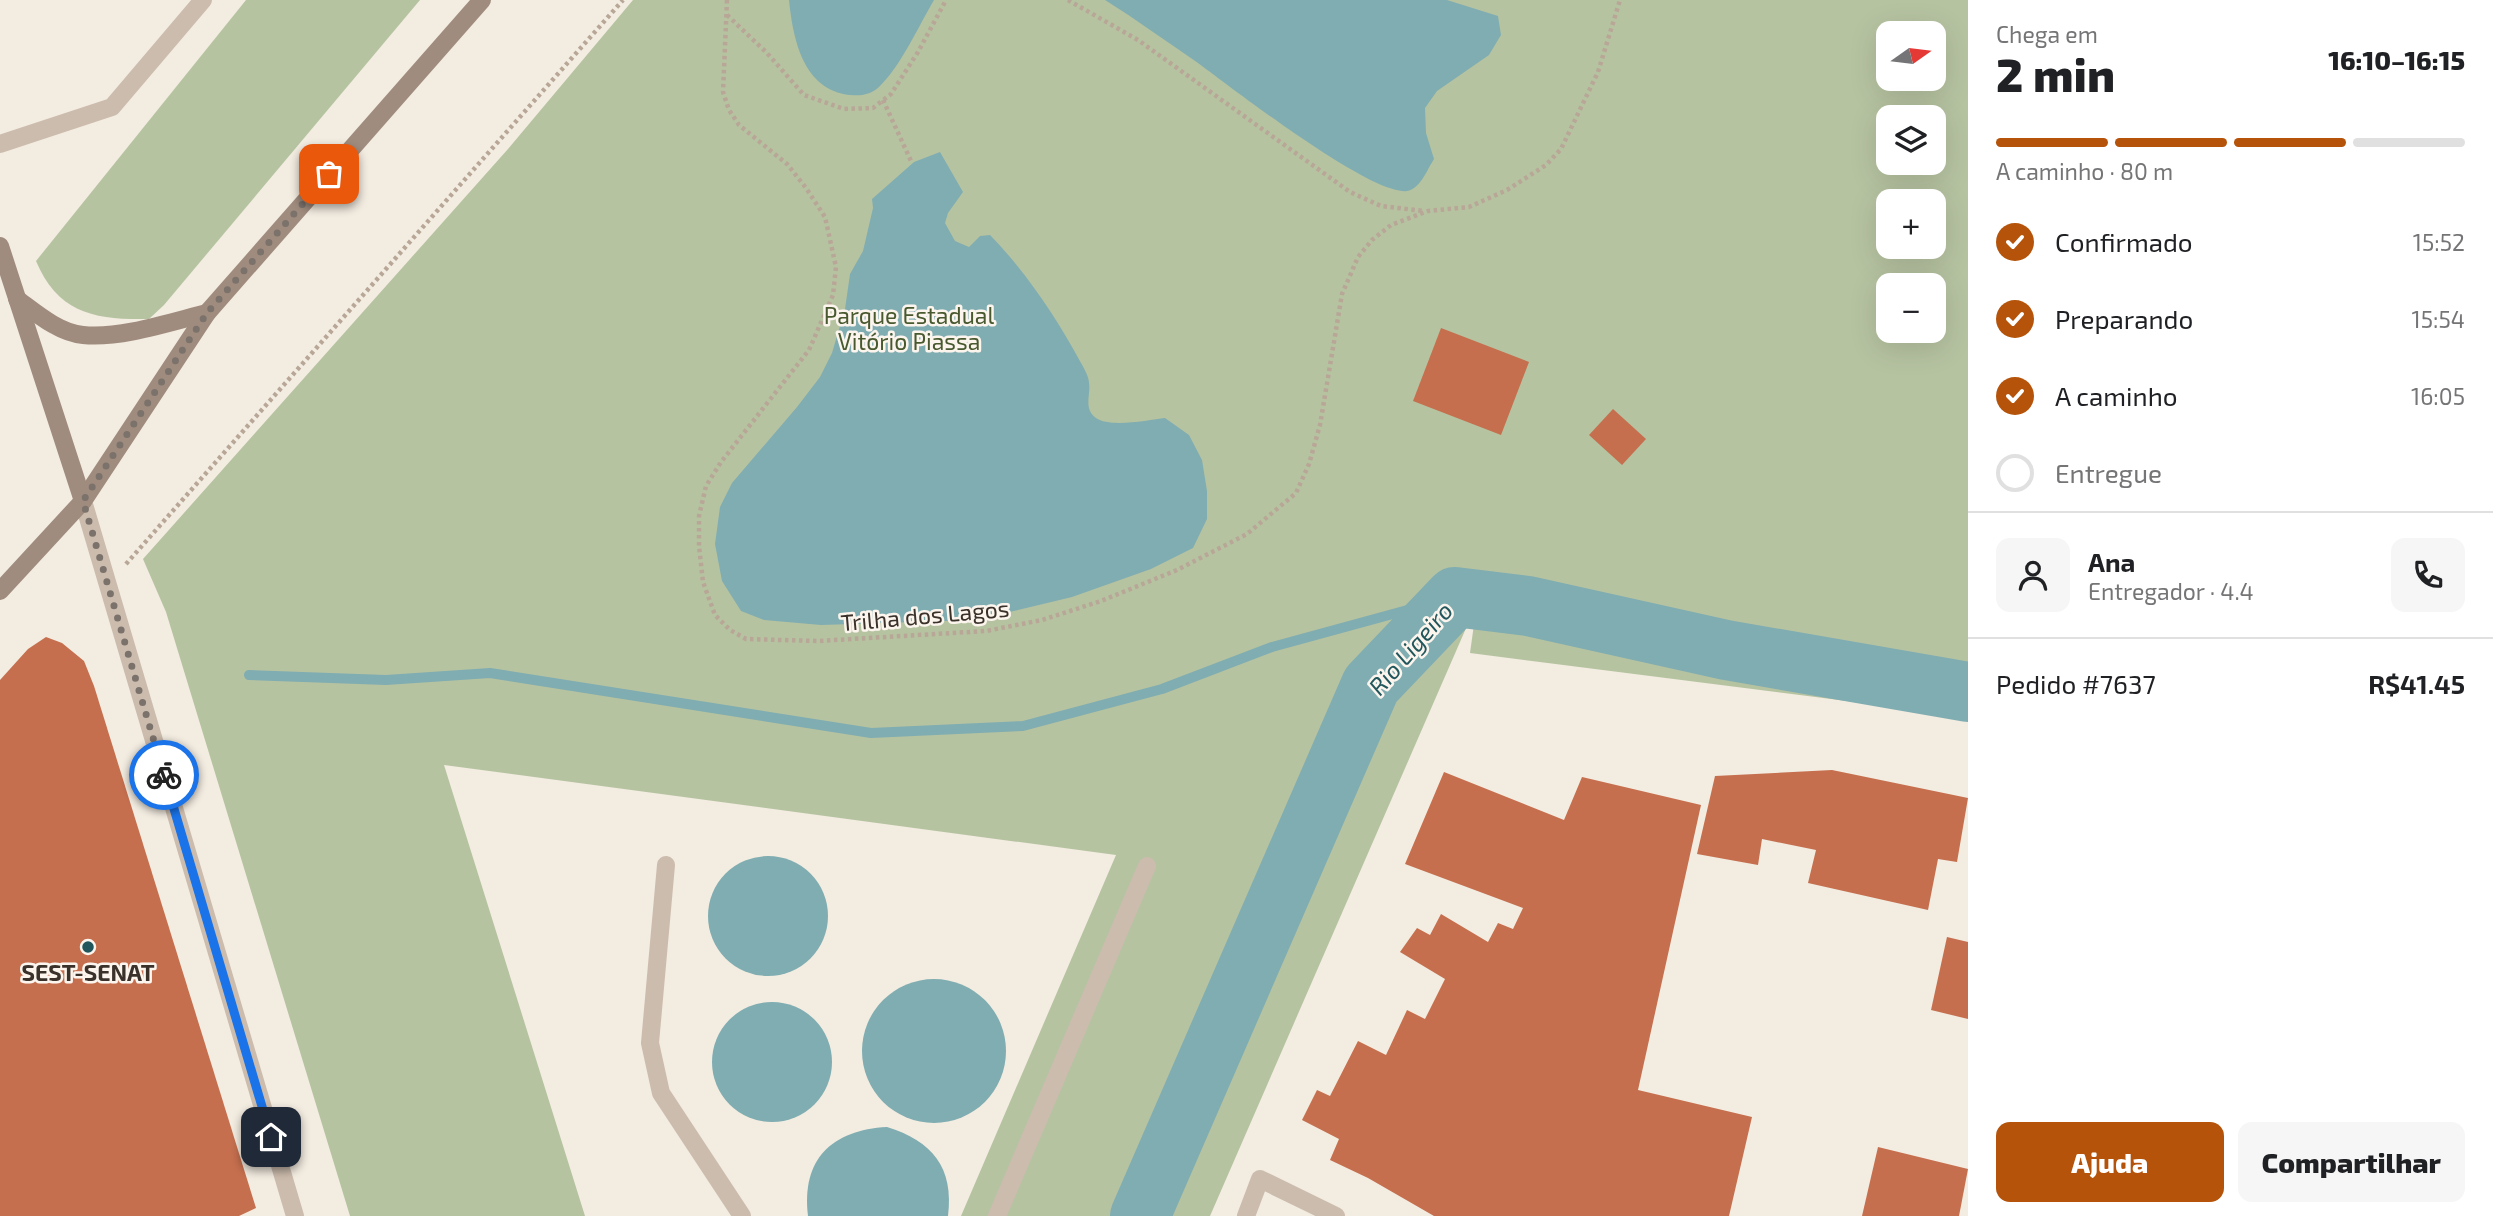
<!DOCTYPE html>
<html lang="pt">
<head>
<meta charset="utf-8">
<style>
	body { margin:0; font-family:"Exo 2",sans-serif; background:#f6f6f6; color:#202124; height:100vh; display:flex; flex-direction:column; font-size:26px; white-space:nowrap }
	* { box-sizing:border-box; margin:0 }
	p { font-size:23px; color:#757577 }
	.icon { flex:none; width:38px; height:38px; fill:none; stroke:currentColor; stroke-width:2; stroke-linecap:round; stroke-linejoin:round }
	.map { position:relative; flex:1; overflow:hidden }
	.sheet { display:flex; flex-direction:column; background:#fff; width:525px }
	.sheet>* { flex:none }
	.needle { width:46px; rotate:76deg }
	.buttons { position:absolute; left:1876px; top:21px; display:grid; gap:14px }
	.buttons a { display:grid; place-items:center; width:70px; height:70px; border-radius:14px; background:#fff; box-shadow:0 7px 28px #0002; font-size:35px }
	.pin { position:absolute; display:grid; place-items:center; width:60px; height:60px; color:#fff; margin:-30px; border-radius:14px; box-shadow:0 4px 10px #0006 }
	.courier { position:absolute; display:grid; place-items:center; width:70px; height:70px; margin:-35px; border:5px solid #1a73e8; border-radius:50%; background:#fff; color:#222; box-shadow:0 2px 9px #0007 }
	.headline em { font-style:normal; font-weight:800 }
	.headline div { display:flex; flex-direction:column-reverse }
	.headline { display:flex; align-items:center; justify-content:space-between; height:119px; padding:0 28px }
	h1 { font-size:46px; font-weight:800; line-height:52px }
	.bar { display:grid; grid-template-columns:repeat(4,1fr); gap:10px 7px; align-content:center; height:84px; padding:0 28px }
	.bar i { height:9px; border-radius:5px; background:#e0e0e0 }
	.bar .current { background:#b45309 }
	.bar p { grid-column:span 4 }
	.line { display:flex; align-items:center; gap:18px; padding:0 28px; border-top:2px solid #e0e0e0 }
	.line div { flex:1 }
	.round { display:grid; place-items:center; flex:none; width:74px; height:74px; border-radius:14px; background:#f6f6f6 }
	ol { padding:0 28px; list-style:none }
	li { display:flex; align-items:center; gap:21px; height:77px }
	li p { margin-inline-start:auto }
	li .icon { padding:7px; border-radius:50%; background:#b45309; color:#fff; stroke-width:4 }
	li:last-child { color:#757577 }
	li i { width:38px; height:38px; border:4px solid #e0e0e0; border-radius:50% }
	.button { display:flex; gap:14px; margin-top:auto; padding:14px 28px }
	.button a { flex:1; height:80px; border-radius:14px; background:#b45309; color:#fff; font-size:28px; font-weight:800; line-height:80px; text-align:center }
	.button a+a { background:#f6f6f6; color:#202124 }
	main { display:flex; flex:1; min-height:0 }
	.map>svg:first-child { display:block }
	.green { fill:#b6c3a1; fill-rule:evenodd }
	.water { fill:#80adb1 }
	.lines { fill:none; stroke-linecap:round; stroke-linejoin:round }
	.stream { stroke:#80adb1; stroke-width:10 }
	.river { stroke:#80adb1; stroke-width:60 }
	.building { fill:#c56f4e }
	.path { stroke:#b8a697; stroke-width:4.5; stroke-dasharray:3.5 3.5; stroke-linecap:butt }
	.lane { stroke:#ccbcad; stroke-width:18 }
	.street { stroke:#ccbcad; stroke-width:18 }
	.secondary { stroke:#a08c7e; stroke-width:18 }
	.done { stroke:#7b726b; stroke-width:7; stroke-dasharray:0 12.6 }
	.route { stroke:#1a73e8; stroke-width:9 }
	.poi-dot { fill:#20565c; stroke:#fbf5ee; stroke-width:2.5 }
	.labels { text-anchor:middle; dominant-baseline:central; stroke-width:5; stroke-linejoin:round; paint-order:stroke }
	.park-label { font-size:23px; fill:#48592f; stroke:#fbf5ee }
	.street-label { font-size:23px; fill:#3a312b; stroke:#fbf5ee }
	.poi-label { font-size:23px; font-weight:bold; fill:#3a312b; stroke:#fbf5ee }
	.water-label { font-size:24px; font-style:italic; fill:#20565c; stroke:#fbf5ee }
</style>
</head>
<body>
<main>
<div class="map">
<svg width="1968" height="1216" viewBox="0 0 1968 1216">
	<rect width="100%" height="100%" fill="#f3ece1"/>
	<!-- green -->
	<g class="green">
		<path d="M246,0H420L164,305L149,319C96,320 58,314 36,261Z"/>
		<path d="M633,0H1968V720L1886,706L1470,653L1477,603L1210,1216H961L1116,855L444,765L585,1216H350L166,612L143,559L508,149ZM1888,33H1934V79H1888ZM1888,117H1934V163H1888ZM1888,201H1934V247H1888ZM1888,285H1934V331H1888Z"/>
	</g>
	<!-- water -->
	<g class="water">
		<path d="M789,0H934C918,27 901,66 879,87C870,95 861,96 850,95C803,90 793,39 789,0Z"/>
		<path d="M1105,0H1447L1498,16L1501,35L1489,55L1437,91L1425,108L1426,133L1434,159C1427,170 1420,189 1407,191C1371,196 1232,88 1198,63C1167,42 1137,20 1105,0Z"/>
		<path d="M940,152L963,192L948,213L945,223L955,241L969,247L980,236L990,235C1026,272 1056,317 1081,363C1084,368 1089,377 1089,383C1091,394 1083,409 1096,418C1110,428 1149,420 1165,418L1189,435L1202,460L1207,491V519L1193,548L1151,569L1072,597L977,620L821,625L764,620L741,611L722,581L715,544L720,507L732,483L797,407L820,377L832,353L845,309L850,274L863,251L873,208L872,199L914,162Z"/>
		<circle cx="768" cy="916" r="60"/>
		<circle cx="934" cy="1051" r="72"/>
		<circle cx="772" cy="1062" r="60"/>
		<path d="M887,1127C932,1141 954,1167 948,1216H808C801,1159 832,1130 887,1127Z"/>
	</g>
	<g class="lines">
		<!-- stream -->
		<polyline class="stream" points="249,675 386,680 490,673 871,733 1023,726 1162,689 1272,647 1455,597"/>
		<!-- river -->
		<polyline class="river" points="1140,1216 1371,685 1455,597 1528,606 1726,650 1968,692"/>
	</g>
	<!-- building -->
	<g class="building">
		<polygon points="1441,328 1529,362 1501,435 1413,401"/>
		<polygon points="1613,409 1646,439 1622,465 1589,435"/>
		<polygon points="46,637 62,643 84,661 94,686 256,1208 239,1216 0,1216 0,680 28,649"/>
		<polygon points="1832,770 1968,798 1957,862 1938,859 1928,910 1808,883 1816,850 1762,839 1758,865 1697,854 1715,776"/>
		<polygon points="1444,772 1564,820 1582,777 1701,805 1638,1090 1752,1117 1729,1216 1434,1216 1368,1178 1330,1160 1339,1139 1302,1120 1317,1090 1330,1096 1358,1041 1386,1055 1407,1010 1425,1019 1445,979 1400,952 1417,928 1430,935 1441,914 1488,942 1498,923 1513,929 1523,908 1405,864"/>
		<polygon points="1947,937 1968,942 1968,1019 1931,1010"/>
		<polygon points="1878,1147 1968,1169 1959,1216 1862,1216"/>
	</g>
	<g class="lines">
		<!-- path -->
		<g class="path">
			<polyline points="727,0 723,92 729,110 739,125 787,164 806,188 825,217 836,267 833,295 809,350 721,462 706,486 699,516 699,546 703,582 715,615 730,630 746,639 818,641 986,631 1042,620 1101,601 1177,570 1247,534 1296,493 1309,464 1320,425 1342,294 1358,257 1372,240 1391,225 1428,211 1469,207 1507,190 1546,165 1561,149 1598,72 1620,0"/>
			<polyline points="1068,0 1138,40 1350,192 1381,206 1424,211"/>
			<polyline points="727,15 767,53 804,95 844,109 873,108 891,94 918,52 946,0"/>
			<polyline points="883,100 911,161"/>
			<polyline points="126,564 623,0"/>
		</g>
		<!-- lane -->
		<g class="lane">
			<polyline points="0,144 112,107 203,0"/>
			<polyline points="666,865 650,1043 661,1093 742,1216"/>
			<polyline points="997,1216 1147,866"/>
		</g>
		<!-- street -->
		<g class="street">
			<polyline points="83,501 295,1216"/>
			<polyline points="1246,1216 1260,1179 1336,1216"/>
		</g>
		<!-- secondary -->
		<g class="secondary">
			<polyline points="0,246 83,501"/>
			<path d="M17,299C36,313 59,333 83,335C120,339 171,322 207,313"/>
			<polyline points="0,591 83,501 207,313 482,0"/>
		</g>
	</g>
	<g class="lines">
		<!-- done -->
		<polyline class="done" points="164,775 83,501 207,313 329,174"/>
		<!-- route -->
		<polyline class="route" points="164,775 271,1137"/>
	</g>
	<!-- markers -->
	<circle class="poi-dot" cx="88" cy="947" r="7"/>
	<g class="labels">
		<!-- park labels -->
		<g class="park-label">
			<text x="909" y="315">Parque Estadual<tspan x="909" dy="26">Vitório Piassa</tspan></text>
		</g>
		<!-- street labels -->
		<g class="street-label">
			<text transform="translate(925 615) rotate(-5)">Trilha dos Lagos</text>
		</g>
		<!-- poi labels -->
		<g class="poi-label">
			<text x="88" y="972">SEST-SENAT</text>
		</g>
		<!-- water labels -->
		<g class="water-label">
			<text transform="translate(1410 648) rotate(-49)">Rio Ligeiro</text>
		</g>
	</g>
</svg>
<div class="buttons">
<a><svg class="needle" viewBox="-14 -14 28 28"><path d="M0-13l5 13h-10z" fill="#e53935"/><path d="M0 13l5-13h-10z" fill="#757577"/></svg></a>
<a><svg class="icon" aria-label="layers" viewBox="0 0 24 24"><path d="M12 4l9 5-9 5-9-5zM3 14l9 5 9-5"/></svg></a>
<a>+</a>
<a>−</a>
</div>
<div class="pin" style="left:329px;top:174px;background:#ea580c"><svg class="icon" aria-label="bag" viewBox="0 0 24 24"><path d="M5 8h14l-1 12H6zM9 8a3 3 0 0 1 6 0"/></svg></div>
<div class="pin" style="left:271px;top:1137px;background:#1f2937"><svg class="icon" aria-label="home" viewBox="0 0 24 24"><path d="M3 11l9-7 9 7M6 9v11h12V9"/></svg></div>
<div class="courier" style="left:164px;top:775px"><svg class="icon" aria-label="bike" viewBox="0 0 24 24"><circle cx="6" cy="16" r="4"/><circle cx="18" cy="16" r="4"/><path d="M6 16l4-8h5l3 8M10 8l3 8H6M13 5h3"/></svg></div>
</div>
<section class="sheet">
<div class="headline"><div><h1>2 min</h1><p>Chega em</p></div><em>16:10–16:15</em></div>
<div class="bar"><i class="current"></i><i class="current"></i><i class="current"></i><i></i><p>A caminho · 80 m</p></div>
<ol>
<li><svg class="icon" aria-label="check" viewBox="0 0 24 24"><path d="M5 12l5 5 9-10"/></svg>Confirmado<p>15:52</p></li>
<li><svg class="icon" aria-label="check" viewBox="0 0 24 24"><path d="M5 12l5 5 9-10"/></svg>Preparando<p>15:54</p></li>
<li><svg class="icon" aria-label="check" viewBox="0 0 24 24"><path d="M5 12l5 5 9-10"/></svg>A caminho<p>16:05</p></li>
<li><i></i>Entregue</li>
</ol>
<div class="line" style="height:126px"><a class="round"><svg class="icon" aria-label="person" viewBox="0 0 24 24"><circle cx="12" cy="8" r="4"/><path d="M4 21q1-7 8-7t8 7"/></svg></a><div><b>Ana</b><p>Entregador · 4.4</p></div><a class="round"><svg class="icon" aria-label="phone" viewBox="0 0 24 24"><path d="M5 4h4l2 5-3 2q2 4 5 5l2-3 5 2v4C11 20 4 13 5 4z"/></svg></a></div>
<div class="line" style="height:91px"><div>Pedido #7637</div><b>R$41.45</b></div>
<div class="button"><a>Ajuda</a><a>Compartilhar</a></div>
</section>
</main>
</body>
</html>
